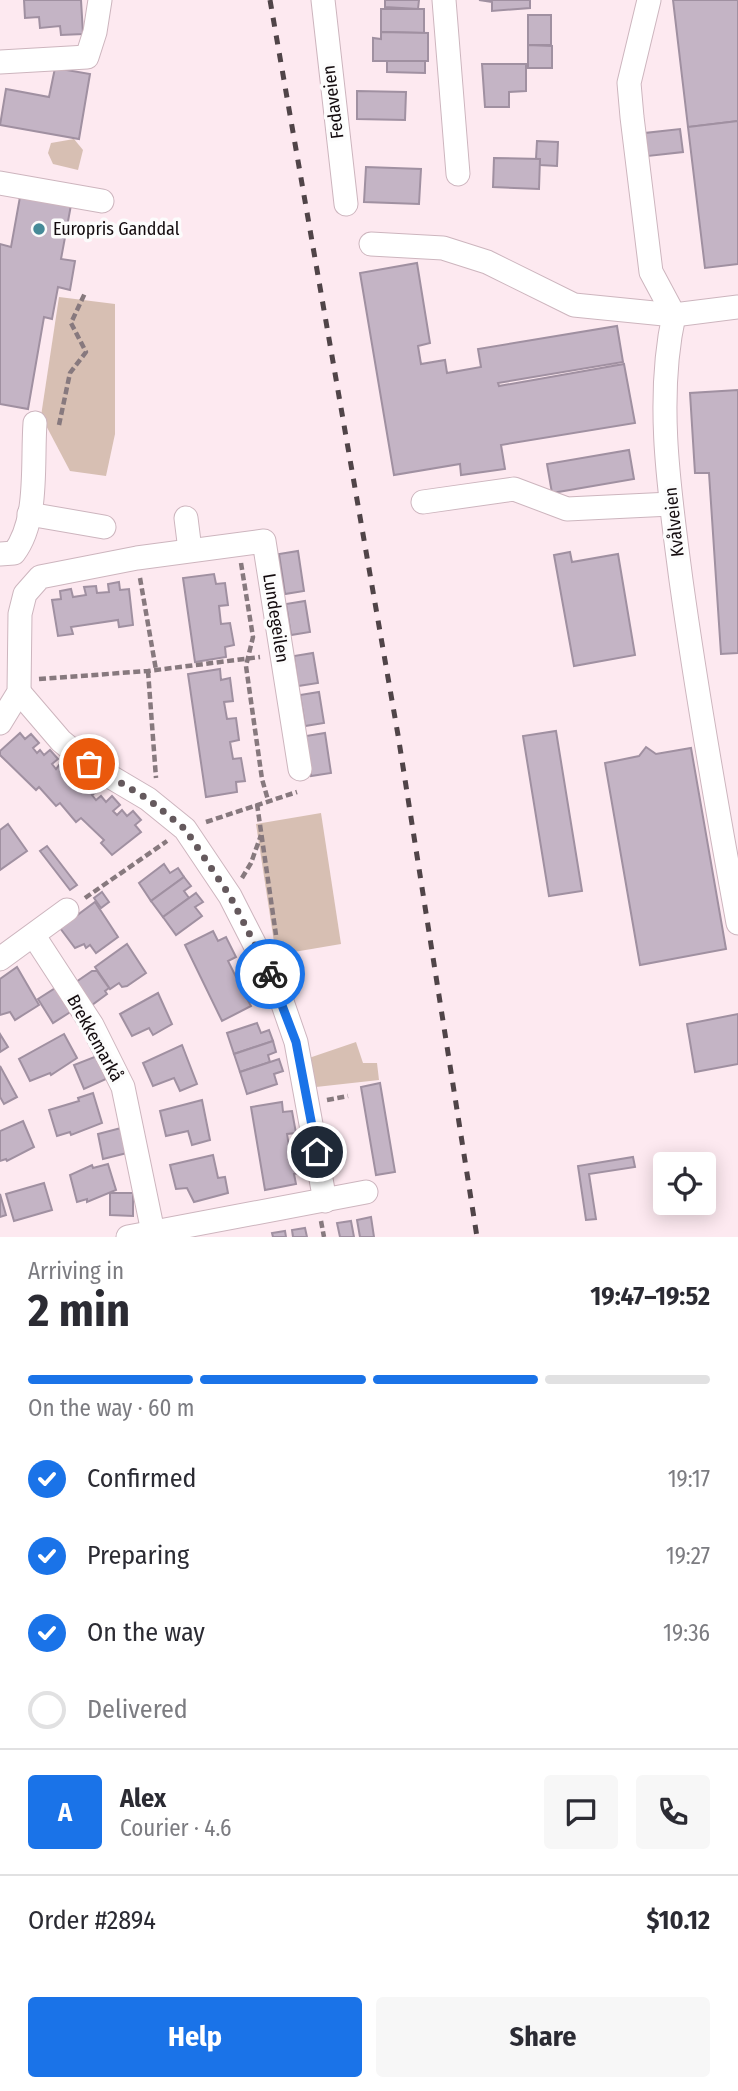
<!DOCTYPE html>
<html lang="en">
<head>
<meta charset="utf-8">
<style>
	body { margin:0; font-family:"Fira Sans Condensed",sans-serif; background:#f7f7f7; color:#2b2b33; height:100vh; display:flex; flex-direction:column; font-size:26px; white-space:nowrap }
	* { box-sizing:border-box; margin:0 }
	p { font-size:23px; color:#7c7c81 }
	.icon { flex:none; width:38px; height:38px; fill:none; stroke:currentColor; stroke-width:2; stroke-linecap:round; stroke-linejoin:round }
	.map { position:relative; height:1237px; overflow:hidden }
	.side { display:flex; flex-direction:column; background:#fff; flex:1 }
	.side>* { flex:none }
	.tools { position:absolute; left:653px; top:1152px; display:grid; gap:14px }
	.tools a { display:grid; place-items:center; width:63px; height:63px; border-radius:7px; background:#fff; box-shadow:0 4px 18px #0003; font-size:35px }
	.pin { position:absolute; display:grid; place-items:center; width:60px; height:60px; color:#fff; margin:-30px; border:4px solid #fff; border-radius:50%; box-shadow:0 2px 7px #0007 }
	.courier { position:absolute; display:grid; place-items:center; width:70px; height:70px; margin:-35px; border:5px solid #1a73e8; border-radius:50%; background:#fff; color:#222; box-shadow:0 2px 9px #0007 }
	.head em { font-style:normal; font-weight:700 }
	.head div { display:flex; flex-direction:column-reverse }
	.head { display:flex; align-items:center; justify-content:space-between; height:119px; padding:0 28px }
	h1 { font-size:46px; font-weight:700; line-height:52px }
	.bar { display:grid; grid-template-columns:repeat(4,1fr); gap:10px 7px; align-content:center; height:84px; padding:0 28px }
	.bar i { height:9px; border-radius:5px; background:#e1e1e2 }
	.bar .selected { background:#1a73e8 }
	.bar p { grid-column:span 4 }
	.line { display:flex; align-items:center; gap:18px; padding:0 28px; border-top:2px solid #e1e1e2 }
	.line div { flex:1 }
	.round { display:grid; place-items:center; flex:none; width:74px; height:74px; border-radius:7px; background:#f7f7f7 }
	ol { padding:0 28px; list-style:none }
	li { display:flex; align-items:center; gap:21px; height:77px }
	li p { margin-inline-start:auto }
	li .icon { padding:7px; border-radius:50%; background:#1a73e8; color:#fff; stroke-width:4 }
	li:last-child { color:#7c7c81 }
	li i { width:38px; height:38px; border:4px solid #e1e1e2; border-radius:50% }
	.action { display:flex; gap:14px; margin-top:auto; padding:14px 28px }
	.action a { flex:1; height:80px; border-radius:7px; background:#1a73e8; color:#fff; font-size:28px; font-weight:700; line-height:80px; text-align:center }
	.action a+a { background:#f7f7f7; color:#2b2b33 }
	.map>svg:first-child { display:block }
	.green { fill:#d7bfb3 }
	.building { fill:#c4b4c5; stroke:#a090a1; stroke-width:2 }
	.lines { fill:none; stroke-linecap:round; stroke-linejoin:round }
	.minor-casing { stroke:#cdb5be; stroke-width:25 }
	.path { stroke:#87797e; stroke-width:4.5; stroke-dasharray:7 3.5; stroke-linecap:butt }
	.minor { stroke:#fff; stroke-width:23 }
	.rail { stroke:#504448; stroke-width:5; stroke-dasharray:9 9; stroke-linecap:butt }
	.done { stroke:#65595d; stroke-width:7; stroke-dasharray:0 12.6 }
	.route { stroke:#1a73e8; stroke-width:9 }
	.poi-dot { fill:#468a98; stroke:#fcfcfc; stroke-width:2.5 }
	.labels { text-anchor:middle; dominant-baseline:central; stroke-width:7; stroke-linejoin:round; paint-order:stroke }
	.street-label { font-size:18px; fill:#130b0e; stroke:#fcfcfc }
	.poi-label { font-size:18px; fill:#130b0e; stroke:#fcfcfc; text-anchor:start }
</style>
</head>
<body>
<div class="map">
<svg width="738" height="1237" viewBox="0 0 738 1237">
	<rect width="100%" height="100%" fill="#fde9f0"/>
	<!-- green -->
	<g class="green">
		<polygon points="74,139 83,150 78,170 53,164 48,153 51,143"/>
		<polygon points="59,297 115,304 115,434 106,476 70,471 41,416"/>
		<polygon points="321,813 341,944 276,955 256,824"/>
		<polygon points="356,1042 363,1063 377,1063 379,1080 316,1087 306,1059"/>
	</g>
	<!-- building -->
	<g class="building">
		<polygon points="24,0 81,0 83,34 61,35 60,26 40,28 39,17 25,18"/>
		<polygon points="385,0 419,0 418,9 385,7"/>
		<polygon points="479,0 530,0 530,8 492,11 492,2"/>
		<polygon points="673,0 738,0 738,121 688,127"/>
		<polygon points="381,9 424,9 424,33 381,32"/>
		<rect x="528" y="15" width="23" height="30"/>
		<polygon points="381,32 428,33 428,61 373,61 373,38 381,39"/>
		<polygon points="528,45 552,46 552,68 528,68"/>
		<polygon points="387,61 425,61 425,73 387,72"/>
		<polygon points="482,64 526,64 526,91 509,92 509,107 485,107"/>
		<polygon points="55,68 90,74 79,139 0,125 6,89 49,97"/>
		<polygon points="357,91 406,92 405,120 357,119"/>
		<polygon points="738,121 738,264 705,268 688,127"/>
		<polygon points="680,129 683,152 648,156 645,133"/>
		<polygon points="537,141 558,142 557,166 540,165 540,159 536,159"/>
		<polygon points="494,158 540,159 539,189 493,187"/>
		<polygon points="366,167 421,169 419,204 364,202"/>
		<polygon points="20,197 71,205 61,259 75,261 70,290 58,287 52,319 44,317 28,409 0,404 0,244 11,247"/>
		<polygon points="417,263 430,343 418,346 421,364 445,360 447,373 481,367 478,349 617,326 623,362 498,383 499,386 624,364 635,423 501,445 505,469 461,475 460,464 394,475 360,273"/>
		<polygon points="738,390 738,653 721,654 709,473 695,473 690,393"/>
		<polygon points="629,450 634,479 552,493 547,464"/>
		<polygon points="298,551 304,591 285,594 279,554"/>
		<polygon points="570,552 572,562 618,554 635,655 574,666 554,555"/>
		<polygon points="214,574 216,584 225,583 228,605 219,606 221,624 230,623 234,645 225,647 226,657 195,662 183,578"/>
		<polygon points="119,582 120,590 129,589 133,625 119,627 118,620 71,627 73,634 58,636 52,600 61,599 60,591 71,589 73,597 86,595 84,587 96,586 97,593 109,592 108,584"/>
		<polygon points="305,601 310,632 291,635 286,604"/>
		<polygon points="313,653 318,683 298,686 294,656"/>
		<polygon points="220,669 221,680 230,678 233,701 224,702 227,719 236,718 239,740 230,742 233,759 241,758 245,781 236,782 237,792 206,797 188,674"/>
		<polygon points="319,692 324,723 305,726 300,695"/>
		<polygon points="556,731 582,891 549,896 523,736"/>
		<polygon points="20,733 25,739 31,734 39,743 33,748 37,753 40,750 44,755 50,750 58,759 52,764 56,769 59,765 64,771 70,766 78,775 72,780 76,784 80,781 85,786 91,781 99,790 92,795 96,800 101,796 106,802 112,796 120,805 113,811 117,815 122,810 127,816 133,811 141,820 135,825 141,832 112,855 101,843 104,840 81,818 76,822 60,803 56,806 39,787 36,790 0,755 0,751"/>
		<polygon points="325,733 331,773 311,776 306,736"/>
		<polygon points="646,747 656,754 691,748 726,949 640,965 605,763 639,756"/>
		<polygon points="8,824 27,851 0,870 0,830"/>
		<polygon points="47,846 77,885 70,890 40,851"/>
		<polygon points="164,864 170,873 178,868 184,877 151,901 139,883"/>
		<polygon points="184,877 191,886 184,891 189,898 163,917 151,901"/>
		<polygon points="102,892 109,902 101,908 94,898"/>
		<polygon points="196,893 203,902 195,907 202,916 176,935 163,917"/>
		<polygon points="95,902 118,937 96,953 90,945 86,948 84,944 75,948 60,928"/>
		<polygon points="213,931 218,941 226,937 236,957 228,961 236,977 244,973 254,993 246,997 251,1006 222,1021 185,945"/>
		<polygon points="127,944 146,973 127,986 122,987 119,983 110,989 95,967"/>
		<polygon points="17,967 39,1005 15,1020 10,1012 0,1015 0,979"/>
		<polygon points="92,971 97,971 109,988 105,991 107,994 92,1005 76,982"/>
		<polygon points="57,987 72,1011 53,1023 38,999"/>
		<polygon points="158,993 172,1024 153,1035 149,1028 132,1036 120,1014"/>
		<polygon points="738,1014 738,1064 695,1072 687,1024"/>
		<polygon points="257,1023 261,1033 269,1030 273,1041 234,1054 227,1033"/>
		<polygon points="0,1034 8,1047 0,1052"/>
		<polygon points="64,1034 77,1058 51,1075 50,1073 30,1081 19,1059"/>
		<polygon points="273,1041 276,1052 268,1055 270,1062 240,1072 234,1054"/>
		<polygon points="182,1045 197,1084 180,1091 174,1078 153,1086 143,1063"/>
		<polygon points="97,1056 106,1079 84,1089 74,1065"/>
		<polygon points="279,1059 283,1071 274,1074 277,1084 247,1094 240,1072"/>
		<polygon points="0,1066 17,1097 4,1104 0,1097"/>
		<polygon points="380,1083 395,1172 376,1175 361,1087"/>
		<polygon points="93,1093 102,1123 71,1135 70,1132 57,1136 49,1110 79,1101 78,1098"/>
		<polygon points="202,1100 210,1140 192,1145 188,1131 166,1136 160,1111"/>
		<polygon points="282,1102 283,1112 292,1111 296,1133 287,1134 290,1152 299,1150 303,1172 294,1174 296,1184 265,1190 251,1107"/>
		<polygon points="23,1121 34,1147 7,1161 6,1159 0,1161 0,1131"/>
		<polygon points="121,1128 127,1153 103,1159 98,1134"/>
		<polygon points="213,1155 218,1178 225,1177 228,1193 194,1202 187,1188 176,1189 170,1165"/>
		<polygon points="633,1157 635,1167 589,1174 596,1219 586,1220 578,1166"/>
		<polygon points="108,1164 116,1190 87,1202 87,1199 77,1202 70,1175 92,1165 93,1168"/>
		<polygon points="44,1183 52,1210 14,1221 6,1194"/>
		<polygon points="110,1193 133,1193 133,1216 110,1215"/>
		<polygon points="0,1194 6,1215 0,1217"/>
		<polygon points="371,1217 374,1237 360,1237 357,1220"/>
		<polygon points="351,1221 354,1237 340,1237 337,1223"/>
		<polygon points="305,1228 307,1237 293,1237 292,1230"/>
		<polygon points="285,1231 286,1237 273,1237 272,1233"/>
	</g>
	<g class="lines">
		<!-- minor casing -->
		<g class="minor-casing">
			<g id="minor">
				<polyline points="323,0 346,204"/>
				<polyline points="444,0 458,174"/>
				<path d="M649,0L629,83L632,117L651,272L674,315C655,401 670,495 681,580C697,695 717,809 738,923"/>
				<polyline points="0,62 87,57 95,32 100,0"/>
				<polyline points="0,183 102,201"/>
				<polyline points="371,244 443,248 487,262 574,305 674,315 738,307"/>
				<polyline points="423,502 514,489 567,509 671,504"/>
				<polyline points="29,514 104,527"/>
				<polyline points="186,518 190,550"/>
				<path d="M0,554L14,553C39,520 32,464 35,423"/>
				<polyline points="19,692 61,741 89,764 148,799 185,829 230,896 278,990 296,1042 325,1201"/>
				<polyline points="0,723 19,692 20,614 25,594 40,577 137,558 264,541 300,769"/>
				<polyline points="34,936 92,1025 123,1087 153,1232"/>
				<polyline points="0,959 67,910"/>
				<polyline points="128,1237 366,1192"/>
			</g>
		</g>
		<!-- path -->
		<g class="path">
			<polyline points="59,425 70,373 86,352 71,323 85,293"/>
			<polyline points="241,563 253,637 246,666 262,779 268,800"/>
			<polyline points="140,578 156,670"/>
			<polyline points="148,671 156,778"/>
			<polyline points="39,679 148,671 260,657"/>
			<polyline points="257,804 276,935"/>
			<polyline points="206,822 297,792"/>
			<polyline points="242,878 251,863 261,835"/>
			<polyline points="85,898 167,841"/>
			<polyline points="327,1100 348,1096"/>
			<polyline points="321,1221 324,1237"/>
		</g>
		<!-- minor -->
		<use href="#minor" class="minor"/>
		<!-- rail -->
		<polyline class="rail" points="270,0 398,735 477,1237"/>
	</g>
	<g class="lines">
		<!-- done -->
		<polyline class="done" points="89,764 148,799 185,829 230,896 270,974"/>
		<!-- route -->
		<polyline class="route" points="270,974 296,1042 317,1152"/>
	</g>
	<!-- markers -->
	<circle class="poi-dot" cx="39" cy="229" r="7"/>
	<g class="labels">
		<!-- street labels -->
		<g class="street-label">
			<text transform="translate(333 102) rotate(-97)">Fedaveien</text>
			<text transform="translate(674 522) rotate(-96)">Kvålveien</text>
			<text transform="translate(276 618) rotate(81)">Lundegeilen</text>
			<text transform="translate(95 1038) rotate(61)">Brekkemarkå</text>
		</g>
		<!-- poi labels -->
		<g class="poi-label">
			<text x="53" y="229">Europris Ganddal</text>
		</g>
	</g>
</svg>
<div class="tools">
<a><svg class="icon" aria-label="locate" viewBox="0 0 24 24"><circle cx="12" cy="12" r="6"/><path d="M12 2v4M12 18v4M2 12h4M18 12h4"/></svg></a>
</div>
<div class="pin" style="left:89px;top:764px;background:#ea580c"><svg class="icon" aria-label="bag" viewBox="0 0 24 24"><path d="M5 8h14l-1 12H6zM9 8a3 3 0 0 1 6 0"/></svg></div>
<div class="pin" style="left:317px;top:1152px;background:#1f2937"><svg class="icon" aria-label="home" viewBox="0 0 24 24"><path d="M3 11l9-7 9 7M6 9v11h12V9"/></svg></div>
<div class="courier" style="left:270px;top:974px"><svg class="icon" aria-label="bike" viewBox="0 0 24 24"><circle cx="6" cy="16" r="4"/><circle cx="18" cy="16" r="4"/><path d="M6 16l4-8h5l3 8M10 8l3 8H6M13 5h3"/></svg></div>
</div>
<section class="side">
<div class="head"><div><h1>2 min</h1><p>Arriving in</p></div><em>19:47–19:52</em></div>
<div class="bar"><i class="selected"></i><i class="selected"></i><i class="selected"></i><i></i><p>On the way · 60 m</p></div>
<ol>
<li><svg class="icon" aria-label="check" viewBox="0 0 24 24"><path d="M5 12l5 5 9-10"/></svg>Confirmed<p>19:17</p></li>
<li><svg class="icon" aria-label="check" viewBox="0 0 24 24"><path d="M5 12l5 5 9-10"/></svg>Preparing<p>19:27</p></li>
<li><svg class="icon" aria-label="check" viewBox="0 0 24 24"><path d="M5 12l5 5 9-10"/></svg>On the way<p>19:36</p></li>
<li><i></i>Delivered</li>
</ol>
<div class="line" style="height:126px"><b class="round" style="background:#1a73e8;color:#fff">A</b><div><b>Alex</b><p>Courier · 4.6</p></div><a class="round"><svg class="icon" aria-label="chat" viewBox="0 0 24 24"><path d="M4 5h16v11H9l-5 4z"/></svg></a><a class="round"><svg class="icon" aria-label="phone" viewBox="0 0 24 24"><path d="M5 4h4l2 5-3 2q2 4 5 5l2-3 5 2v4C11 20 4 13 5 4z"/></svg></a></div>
<div class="line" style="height:91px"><div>Order #2894</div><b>$10.12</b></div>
<div class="action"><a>Help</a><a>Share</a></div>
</section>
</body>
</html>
